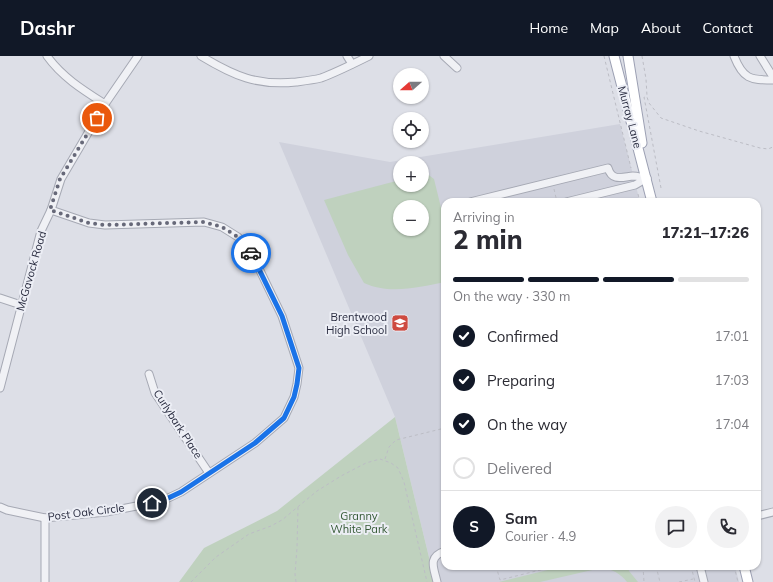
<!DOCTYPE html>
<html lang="en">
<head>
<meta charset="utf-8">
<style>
	body { margin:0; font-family:Mulish,sans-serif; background:#f2f2f3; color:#2b2b33; height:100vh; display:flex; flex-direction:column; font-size:15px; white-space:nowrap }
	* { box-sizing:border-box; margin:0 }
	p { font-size:13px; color:#7c7c81 }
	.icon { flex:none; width:22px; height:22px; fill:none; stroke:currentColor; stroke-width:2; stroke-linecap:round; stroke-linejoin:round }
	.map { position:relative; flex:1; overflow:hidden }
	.details { position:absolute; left:441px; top:142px; width:320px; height:372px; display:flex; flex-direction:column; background:#fff; border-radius:12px; box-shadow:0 1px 3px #0004 }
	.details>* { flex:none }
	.needle { width:26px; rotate:249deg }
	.fabs { position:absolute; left:393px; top:12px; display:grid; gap:8px }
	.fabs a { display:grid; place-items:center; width:36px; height:36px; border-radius:50%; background:#fff; box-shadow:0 1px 3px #0004; font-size:20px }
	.pin { position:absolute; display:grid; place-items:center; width:34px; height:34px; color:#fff; margin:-17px; border:2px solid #fff; border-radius:50%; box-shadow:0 1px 4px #0007 }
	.courier { position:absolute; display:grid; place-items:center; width:40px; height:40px; margin:-20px; border:3px solid #1a73e8; border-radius:50%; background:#fff; color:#222; box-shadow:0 1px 5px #0007 }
	.headline em { font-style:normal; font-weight:800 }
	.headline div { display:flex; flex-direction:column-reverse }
	.headline { display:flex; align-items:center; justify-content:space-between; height:68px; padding:0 12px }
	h1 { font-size:26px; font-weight:800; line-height:30px }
	.bar { display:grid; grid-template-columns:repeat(4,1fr); gap:6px 4px; align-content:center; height:48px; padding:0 12px }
	.bar i { height:5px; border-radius:3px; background:#e1e1e2 }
	.bar .active { background:#111827 }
	.bar p { grid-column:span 4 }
	.line { display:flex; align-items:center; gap:10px; padding:0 12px; border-top:1px solid #e1e1e2 }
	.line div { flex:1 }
	.round { display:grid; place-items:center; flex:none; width:42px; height:42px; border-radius:21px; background:#f2f2f3 }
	ol { padding:0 12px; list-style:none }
	li { display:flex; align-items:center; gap:12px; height:44px }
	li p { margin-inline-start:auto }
	li .icon { padding:4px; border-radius:50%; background:#111827; color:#fff; stroke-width:4 }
	li:last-child { color:#7c7c81 }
	li i { width:22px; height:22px; border:2px solid #e1e1e2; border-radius:50% }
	header { display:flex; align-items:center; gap:24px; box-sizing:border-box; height:56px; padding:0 20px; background:#111827; color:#fff }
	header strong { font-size:19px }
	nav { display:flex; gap:22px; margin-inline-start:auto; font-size:14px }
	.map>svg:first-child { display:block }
	.built { fill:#cfd1dc; fill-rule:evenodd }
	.green { fill:#bfd1be; fill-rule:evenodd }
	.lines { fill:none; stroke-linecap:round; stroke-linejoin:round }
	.minor-casing { stroke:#a6a9b4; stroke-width:9 }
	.major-casing { stroke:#9ca0b3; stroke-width:11 }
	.path { stroke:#bcbdc5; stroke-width:1; stroke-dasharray:3 3; stroke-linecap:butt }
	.minor { stroke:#f0f1f5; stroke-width:7 }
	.major { stroke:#fff; stroke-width:9 }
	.done { stroke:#676979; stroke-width:4; stroke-dasharray:0 7.2 }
	.route { stroke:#1a73e8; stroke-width:5 }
	.labels { text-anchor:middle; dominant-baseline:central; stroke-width:4; stroke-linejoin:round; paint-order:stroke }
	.street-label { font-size:11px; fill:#272a3e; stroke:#eceef5 }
	.poi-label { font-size:11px; fill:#272a3e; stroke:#eceef5; text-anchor:end }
	.park-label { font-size:11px; fill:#345935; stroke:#eceef5 }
</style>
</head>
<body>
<header>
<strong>Dashr</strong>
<nav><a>Home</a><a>Map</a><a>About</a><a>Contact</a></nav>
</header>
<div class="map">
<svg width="773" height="526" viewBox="0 0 773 526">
	<rect width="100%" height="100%" fill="#dddfe7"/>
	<!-- built -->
	<path class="built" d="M620,68L640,146H445V510H735L739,526H435L395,361L279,86L390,106ZM400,107H422V129H400ZM400,151H422V173H400Z"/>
	<!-- green -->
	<g class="green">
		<path d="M426,117L434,123L445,168V226C419,231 390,239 364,227L348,199L324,144L400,124V129H422V118ZM400,151H422V173H400Z"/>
		<polygon points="395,361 435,526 179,526 204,492 277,455"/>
		<path d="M564,510H628L629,515L638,526H627C620,517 612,513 601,512L540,526H499Z"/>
	</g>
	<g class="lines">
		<!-- minor casing -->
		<g class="minor-casing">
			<g id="minor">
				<path d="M47,0C62,21 83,34 105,48"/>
				<path d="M201,0C234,20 257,30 296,26C304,25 313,24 321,22C337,16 353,8 369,0"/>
				<polyline points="347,0 352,8"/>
				<polyline points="444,0 457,12"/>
				<path d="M734,0C743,23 750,24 773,24"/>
				<polyline points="760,0 773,21"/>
				<path d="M470,146L608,112C612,126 623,121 633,120C638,120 643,122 647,122"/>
				<polyline points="566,146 635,129 647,122"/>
				<polyline points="0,242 21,249"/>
				<polyline points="149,318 155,337 209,417"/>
				<polyline points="0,332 41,175 51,154 61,123 105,48 138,0"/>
				<polyline points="0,451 7,454 45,462 106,456 162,445 181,436 255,387 284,362 294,341 297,328 299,312 282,260 250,194 238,181 222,171 204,166 105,169 89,167 51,154"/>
				<polyline points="757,460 773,456"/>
				<polyline points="45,462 45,526"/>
				<polyline points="700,510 704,526"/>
				<path d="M437,526C434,512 427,501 445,495"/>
			</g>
		</g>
		<!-- major casing -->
		<g class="major-casing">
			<g id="major">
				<polyline points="614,0 652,146"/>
				<polyline points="628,0 642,87"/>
				<polyline points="744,510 748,526"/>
			</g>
		</g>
		<!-- path -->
		<g class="path">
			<polyline points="604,0 631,112"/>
			<polyline points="642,0 646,23 647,40"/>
			<polyline points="661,132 644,41 647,41 649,47 661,62 699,75 760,92 768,93 773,91"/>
			<polyline points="554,133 557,146"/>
			<polyline points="638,138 640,146"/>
			<polyline points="385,403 389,391 396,384 445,372"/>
			<polyline points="496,510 500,524 556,510"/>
			<polyline points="643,510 644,526"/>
			<polyline points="656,510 660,526"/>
			<polyline points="691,510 695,526"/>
			<polyline points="734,510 738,526"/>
			<polyline points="191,526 216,501 249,478 271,470 282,464 317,435 341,420 366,407 380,403 391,407 398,412 404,426 427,526"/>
			<polyline points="296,526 295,518 297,492 298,451"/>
			<polyline points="679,526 693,523"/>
		</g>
		<!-- minor -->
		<use href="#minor" class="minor"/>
		<!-- major -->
		<use href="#major" class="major"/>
	</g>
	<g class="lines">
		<!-- done -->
		<polyline class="done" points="97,62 60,123 50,154 89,167 105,169 204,166 222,171 238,181 251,197"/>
		<!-- route -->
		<polyline class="route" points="152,447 162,445 181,436 255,387 284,362 294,341 297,328 299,312 282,260 251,197"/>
	</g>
	<!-- icons -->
	<defs>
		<g id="school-square" transform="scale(0.9)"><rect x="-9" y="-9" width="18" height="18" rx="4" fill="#ce4a40" stroke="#eceef5"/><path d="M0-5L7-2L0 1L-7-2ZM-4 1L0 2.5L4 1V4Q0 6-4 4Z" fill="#fff"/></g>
	</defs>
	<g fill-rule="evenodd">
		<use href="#school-square" x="400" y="267"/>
	</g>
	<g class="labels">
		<!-- street labels -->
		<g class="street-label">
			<text transform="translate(630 61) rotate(75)">Murray Lane</text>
			<text transform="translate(31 215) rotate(-74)">McGavock Road</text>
			<text transform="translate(178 368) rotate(57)">Curlybark Place</text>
			<text transform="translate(86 456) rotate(-7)">Post Oak Circle</text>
		</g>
		<!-- poi labels -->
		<g class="poi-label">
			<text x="387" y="261">Brentwood<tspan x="387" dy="13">High School</tspan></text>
		</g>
		<!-- park labels -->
		<g class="park-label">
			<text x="359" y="460">Granny<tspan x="359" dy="13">White Park</tspan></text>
		</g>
	</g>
</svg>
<div class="fabs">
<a><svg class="needle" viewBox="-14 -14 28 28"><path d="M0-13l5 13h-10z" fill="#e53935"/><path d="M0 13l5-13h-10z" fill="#7c7c81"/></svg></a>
<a><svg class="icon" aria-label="locate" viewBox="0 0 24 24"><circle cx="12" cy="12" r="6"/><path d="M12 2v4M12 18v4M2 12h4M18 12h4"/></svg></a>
<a>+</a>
<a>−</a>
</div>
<div class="pin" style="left:97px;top:62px;background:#ea580c"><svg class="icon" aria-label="bag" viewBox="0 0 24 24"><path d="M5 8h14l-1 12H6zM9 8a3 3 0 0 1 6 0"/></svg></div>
<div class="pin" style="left:152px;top:447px;background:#1f2937"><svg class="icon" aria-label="home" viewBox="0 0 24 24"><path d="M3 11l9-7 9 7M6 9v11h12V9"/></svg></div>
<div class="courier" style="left:251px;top:197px"><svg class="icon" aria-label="car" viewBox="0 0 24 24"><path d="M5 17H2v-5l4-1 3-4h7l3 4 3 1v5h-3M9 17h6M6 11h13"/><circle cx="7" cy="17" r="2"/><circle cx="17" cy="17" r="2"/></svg></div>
<section class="details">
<div class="headline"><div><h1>2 min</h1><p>Arriving in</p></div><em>17:21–17:26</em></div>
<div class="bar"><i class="active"></i><i class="active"></i><i class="active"></i><i></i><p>On the way · 330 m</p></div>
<ol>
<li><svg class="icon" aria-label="check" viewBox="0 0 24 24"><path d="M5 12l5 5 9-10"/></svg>Confirmed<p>17:01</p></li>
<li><svg class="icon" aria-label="check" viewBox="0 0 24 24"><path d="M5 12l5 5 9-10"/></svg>Preparing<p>17:03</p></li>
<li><svg class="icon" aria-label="check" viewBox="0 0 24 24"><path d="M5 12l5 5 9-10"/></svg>On the way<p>17:04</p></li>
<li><i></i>Delivered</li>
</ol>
<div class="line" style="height:72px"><b class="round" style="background:#111827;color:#fff">S</b><div><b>Sam</b><p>Courier · 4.9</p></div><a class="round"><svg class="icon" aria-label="chat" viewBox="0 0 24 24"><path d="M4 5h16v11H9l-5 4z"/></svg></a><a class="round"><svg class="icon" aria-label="phone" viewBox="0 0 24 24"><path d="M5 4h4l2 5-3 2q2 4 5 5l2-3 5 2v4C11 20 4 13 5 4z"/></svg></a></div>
</section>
</div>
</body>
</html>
